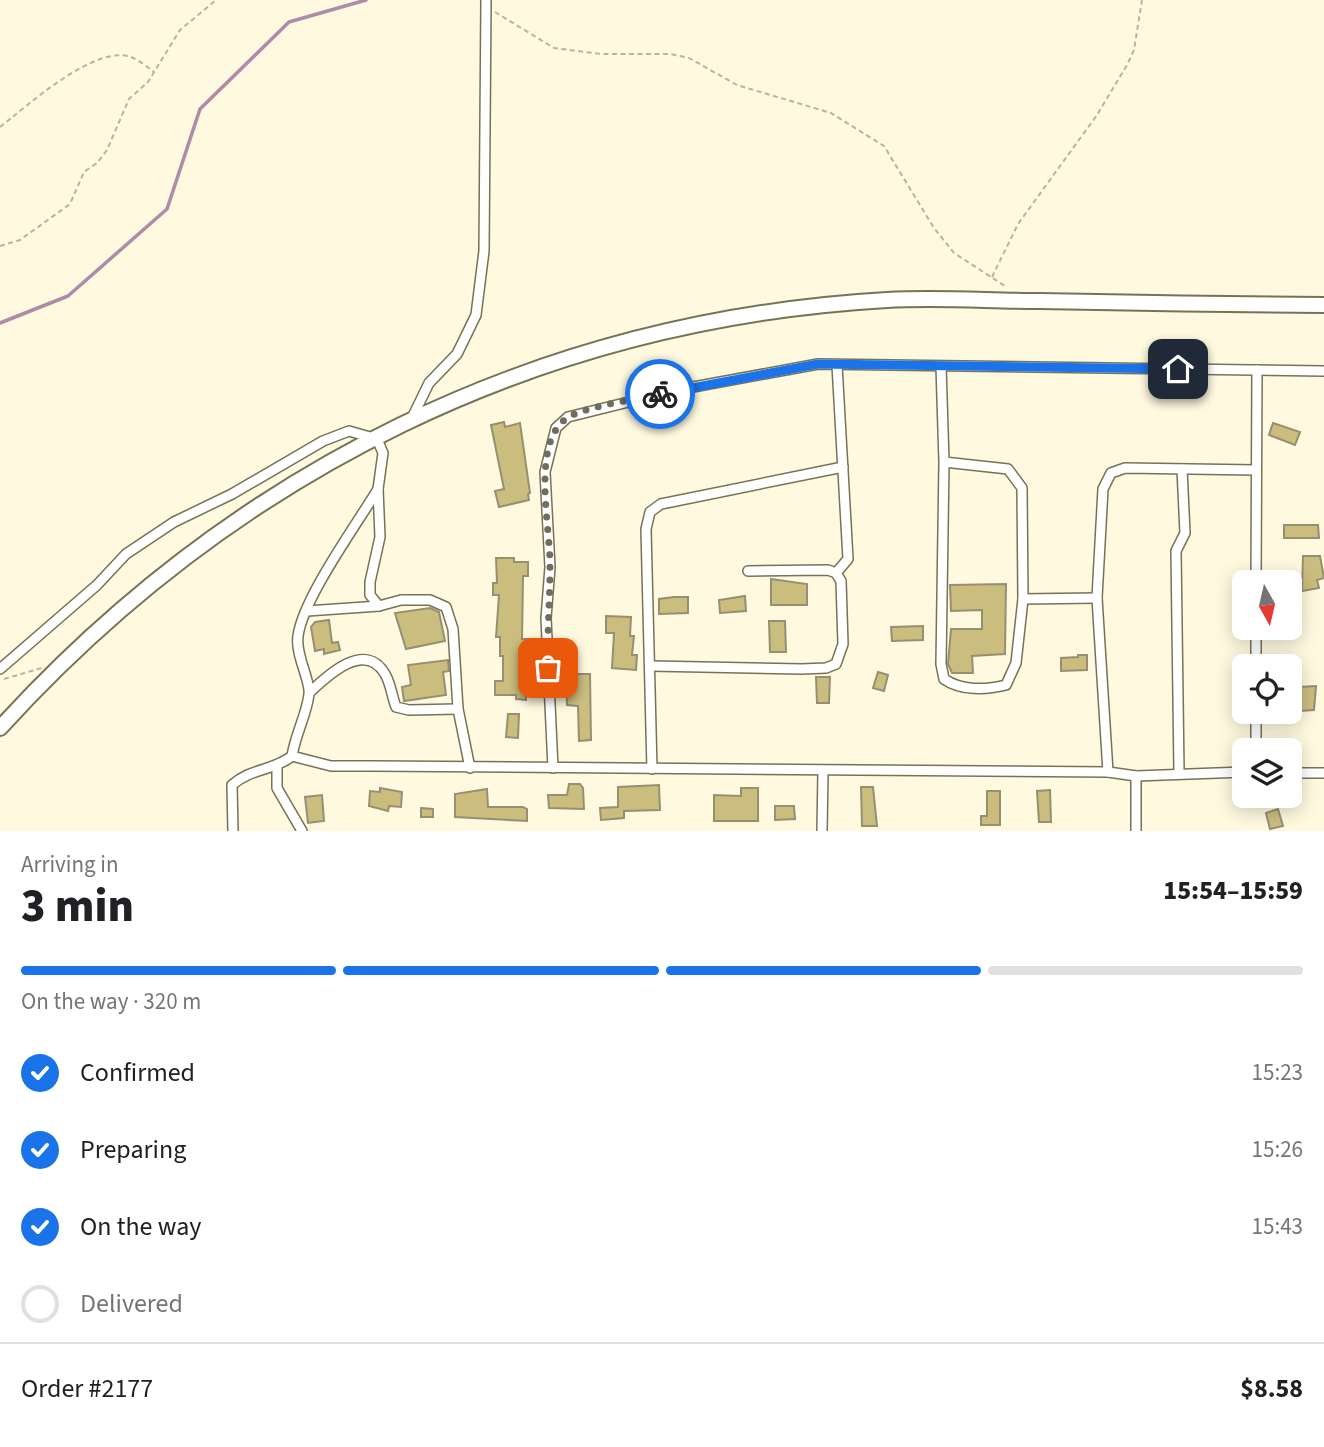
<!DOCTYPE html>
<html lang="en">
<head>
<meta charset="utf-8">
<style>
	body { margin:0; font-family:"Source Sans 3",sans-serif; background:#f6f6f6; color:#202124; height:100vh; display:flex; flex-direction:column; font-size:26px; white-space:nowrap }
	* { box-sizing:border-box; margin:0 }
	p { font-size:23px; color:#757577 }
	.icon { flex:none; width:38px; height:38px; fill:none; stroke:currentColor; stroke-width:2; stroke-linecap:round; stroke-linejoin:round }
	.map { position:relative; height:831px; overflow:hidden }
	.panel { display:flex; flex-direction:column; background:#fff; flex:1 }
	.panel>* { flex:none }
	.needle { width:46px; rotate:172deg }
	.fabs { position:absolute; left:1232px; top:570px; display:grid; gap:14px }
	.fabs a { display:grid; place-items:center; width:70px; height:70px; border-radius:10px; background:#fff; box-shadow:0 4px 18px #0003; font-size:35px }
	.pin { position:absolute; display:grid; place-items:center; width:60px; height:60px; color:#fff; margin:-30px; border-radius:14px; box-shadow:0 4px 10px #0006 }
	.courier { position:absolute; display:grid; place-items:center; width:70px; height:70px; margin:-35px; border:5px solid #1a73e8; border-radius:50%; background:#fff; color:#222; box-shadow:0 2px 9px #0007 }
	.overview em { font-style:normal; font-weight:800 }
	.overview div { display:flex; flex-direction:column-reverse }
	.overview { display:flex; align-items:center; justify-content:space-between; height:119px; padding:0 21px }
	h1 { font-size:46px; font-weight:800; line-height:52px }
	.bar { display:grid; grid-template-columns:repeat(4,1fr); gap:10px 7px; align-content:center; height:84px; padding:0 21px }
	.bar i { height:9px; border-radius:5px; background:#e0e0e0 }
	.bar .active { background:#1a73e8 }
	.bar p { grid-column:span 4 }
	.line { display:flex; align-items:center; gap:18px; padding:0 21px; border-top:2px solid #e0e0e0 }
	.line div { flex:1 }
	ol { padding:0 21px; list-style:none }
	li { display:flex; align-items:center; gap:21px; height:77px }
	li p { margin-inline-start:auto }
	li .icon { padding:7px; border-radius:50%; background:#1a73e8; color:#fff; stroke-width:4 }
	li:last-child { color:#757577 }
	li i { width:38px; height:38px; border:4px solid #e0e0e0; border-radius:50% }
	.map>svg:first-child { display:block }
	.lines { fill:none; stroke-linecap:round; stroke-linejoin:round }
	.stream { stroke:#ad8ba9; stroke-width:3.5 }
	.building { fill:#cbbd7e; stroke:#968f72; stroke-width:2 }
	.street-casing { stroke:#787255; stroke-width:12 }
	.primary-casing { stroke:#787255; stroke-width:18 }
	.path { stroke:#b8b49e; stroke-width:2; stroke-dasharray:5 3.5; stroke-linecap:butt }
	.street { stroke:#fff; stroke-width:9 }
	.primary { stroke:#fff; stroke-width:14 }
	.done { stroke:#706d5c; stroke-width:7; stroke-dasharray:0 12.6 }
	.route { stroke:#1a73e8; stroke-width:9 }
</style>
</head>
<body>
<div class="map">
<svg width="1324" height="831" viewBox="0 0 1324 831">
	<rect width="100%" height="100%" fill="#fef9df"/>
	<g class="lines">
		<!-- stream -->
		<polyline class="stream" points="0,323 68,296 167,209 200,109 289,22 366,0"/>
	</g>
	<!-- building -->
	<g class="building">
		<polygon points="504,422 505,427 520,423 530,493 528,494 529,500 499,507 495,491 504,489 491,425"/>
		<polygon points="1273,423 1300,432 1295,445 1269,435"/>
		<polygon points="1284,525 1318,525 1319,538 1284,538"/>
		<polygon points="1303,556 1320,556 1324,578 1317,580 1319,588 1302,591"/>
		<polygon points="496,558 514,558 514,562 528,562 528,576 523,576 522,639 531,639 531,656 529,673 526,673 526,700 516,699 516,695 495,695 495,681 503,681 503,656 500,656 500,637 496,637 499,595 493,595 493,583 497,583"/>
		<polygon points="771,579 807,584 807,605 771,605"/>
		<polygon points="1006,584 1005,654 972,656 973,673 952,673 948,664 951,629 982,629 982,610 951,611 950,585"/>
		<polygon points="745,596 746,611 720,613 719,600"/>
		<polygon points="674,597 688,597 688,613 659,614 659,599"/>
		<polygon points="430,608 439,612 445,641 406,649 395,613"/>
		<polygon points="606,616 631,617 630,636 634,636 632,655 637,655 636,670 612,668 614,633 606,633"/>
		<polygon points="329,620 332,643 338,642 340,650 324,654 324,649 315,651 311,627 315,622"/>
		<polygon points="769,621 785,621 786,652 770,652"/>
		<polygon points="923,626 923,640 892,641 891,627"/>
		<polygon points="1078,655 1087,655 1087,670 1061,671 1061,658 1078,657"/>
		<polygon points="448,660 449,671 443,672 446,695 404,701 402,687 411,685 408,665"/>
		<polygon points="878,672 888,675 884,691 873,688"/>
		<polygon points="566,674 590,674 591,740 579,741 578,706 567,705"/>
		<polygon points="816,677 830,677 829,703 817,703"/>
		<polygon points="1316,686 1314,710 1300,711 1299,687"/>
		<polygon points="508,714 519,714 518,738 506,737"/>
		<polygon points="569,784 580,784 583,788 584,809 549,808 548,795 567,795"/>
		<polygon points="659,785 660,810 624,811 624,818 601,820 600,808 618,807 618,787"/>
		<polygon points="861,787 873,787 877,826 862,826"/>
		<polygon points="380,788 402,792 401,807 389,806 388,811 369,806 370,791 380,792"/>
		<polygon points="741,788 758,788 758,821 714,821 714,795 741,796"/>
		<polygon points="487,789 488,807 523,807 527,809 527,821 455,817 455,794"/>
		<polygon points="1050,790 1051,822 1039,822 1037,791"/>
		<polygon points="987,791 1000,791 1000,825 981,825 981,816 987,816"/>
		<polygon points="322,795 324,821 308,823 305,797"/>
		<polygon points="775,806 794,806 795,819 775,820"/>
		<polygon points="421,808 433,809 433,817 421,817"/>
		<polygon points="1278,809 1283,826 1270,829 1266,813"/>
	</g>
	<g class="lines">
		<!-- street casing -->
		<g class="street-casing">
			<g id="street">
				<path d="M941,366L944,462L941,664L944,679C961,691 986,690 1006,685L1016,663L1023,599L1022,488L1008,469L944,462"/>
				<polyline points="411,420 429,383 457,354 476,315 484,251 486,0"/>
				<polyline points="836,573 848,559 837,365"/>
				<polyline points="1256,583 1257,370"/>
				<polyline points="1023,599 1097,598"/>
				<polyline points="307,611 379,606 401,600 430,600 446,607 453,629 458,709 470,768"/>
				<polyline points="651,666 802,669 826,668 836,664 843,644 841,581 836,573 828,570 748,571"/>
				<polyline points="1256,667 1256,628"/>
				<polyline points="0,669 97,585 126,554 174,522 232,494 323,441 349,431 377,439 383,453 378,489 380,537 370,582 370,595 379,606"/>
				<path d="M310,692C328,675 365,640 385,674C391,684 392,697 396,707L409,710L458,709"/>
				<polyline points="1256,751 1256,712"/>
				<polyline points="292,756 331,766 373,766 1108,772 1136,776 1244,772"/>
				<polyline points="277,767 277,788 302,831"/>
				<polyline points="553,768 546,618 550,567 545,472 556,428 568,417 677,390 818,364 1324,371"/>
				<polyline points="652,769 646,529 650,512 661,504 843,467"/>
				<polyline points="1108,772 1097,598 1103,489 1111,473 1125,468 1256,470"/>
				<polyline points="1179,772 1176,551 1185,533 1182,469"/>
				<polyline points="1290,773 1324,773"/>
				<polyline points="1136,776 1136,831"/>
				<path d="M233,831L232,785C251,768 273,771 292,756C295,735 307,714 309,694C311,681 295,655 298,636C303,598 357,524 378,489"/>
				<polyline points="822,831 823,771"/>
			</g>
		</g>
		<!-- primary casing -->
		<g class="primary-casing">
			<path id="primary" d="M0,728C234,471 539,320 887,300C938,297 990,301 1040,301C1135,303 1229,304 1324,305"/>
		</g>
		<!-- path -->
		<g class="path">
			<polyline points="495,12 554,48 601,54 670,54 689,58 737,85 831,113 884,146 934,228 954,253 1005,286"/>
			<path d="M0,127C27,106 95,44 131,57C139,60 147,67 154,72"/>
			<polyline points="0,246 20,240 70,204 84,172 97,163 107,150 129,99 148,82 180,30 216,0"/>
			<polyline points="992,277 1018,224 1097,115 1127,65 1134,50 1142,0"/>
			<polyline points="4,679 42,668"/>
		</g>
		<!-- street -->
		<use href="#street" class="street"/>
		<!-- primary -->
		<use href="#primary" class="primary"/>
	</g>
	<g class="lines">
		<!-- done -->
		<path class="done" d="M548,668C547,634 550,601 550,567C551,529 530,443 567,418C583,407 637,399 660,394"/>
		<!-- route -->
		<polyline class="route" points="660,394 818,364 1178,369"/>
	</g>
</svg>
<div class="fabs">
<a><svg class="needle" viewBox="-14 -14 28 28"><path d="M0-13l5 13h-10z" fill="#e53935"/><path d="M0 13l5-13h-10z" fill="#757577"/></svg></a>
<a><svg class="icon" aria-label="locate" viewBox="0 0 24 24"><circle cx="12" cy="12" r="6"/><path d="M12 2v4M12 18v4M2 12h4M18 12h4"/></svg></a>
<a><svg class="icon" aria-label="layers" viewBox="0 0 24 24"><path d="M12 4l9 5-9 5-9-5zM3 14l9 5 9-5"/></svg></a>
</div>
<div class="pin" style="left:548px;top:668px;background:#ea580c"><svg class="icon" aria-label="bag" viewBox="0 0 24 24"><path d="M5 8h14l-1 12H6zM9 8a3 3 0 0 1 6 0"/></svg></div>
<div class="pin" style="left:1178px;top:369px;background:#1f2937"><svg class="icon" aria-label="home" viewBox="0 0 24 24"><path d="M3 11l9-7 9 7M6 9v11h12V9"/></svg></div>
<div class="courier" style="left:660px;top:394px"><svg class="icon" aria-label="bike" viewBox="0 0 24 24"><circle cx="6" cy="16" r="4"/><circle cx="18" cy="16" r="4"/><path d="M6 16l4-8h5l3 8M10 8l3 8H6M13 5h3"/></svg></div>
</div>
<section class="panel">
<div class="overview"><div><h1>3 min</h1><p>Arriving in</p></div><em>15:54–15:59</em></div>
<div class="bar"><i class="active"></i><i class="active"></i><i class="active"></i><i></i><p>On the way · 320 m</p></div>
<ol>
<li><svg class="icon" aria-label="check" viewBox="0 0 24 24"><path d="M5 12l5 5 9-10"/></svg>Confirmed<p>15:23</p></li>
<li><svg class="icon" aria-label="check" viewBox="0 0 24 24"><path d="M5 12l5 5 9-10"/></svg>Preparing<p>15:26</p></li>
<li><svg class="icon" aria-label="check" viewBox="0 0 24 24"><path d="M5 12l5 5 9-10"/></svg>On the way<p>15:43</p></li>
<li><i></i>Delivered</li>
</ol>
<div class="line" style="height:91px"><div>Order #2177</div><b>$8.58</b></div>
</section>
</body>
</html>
